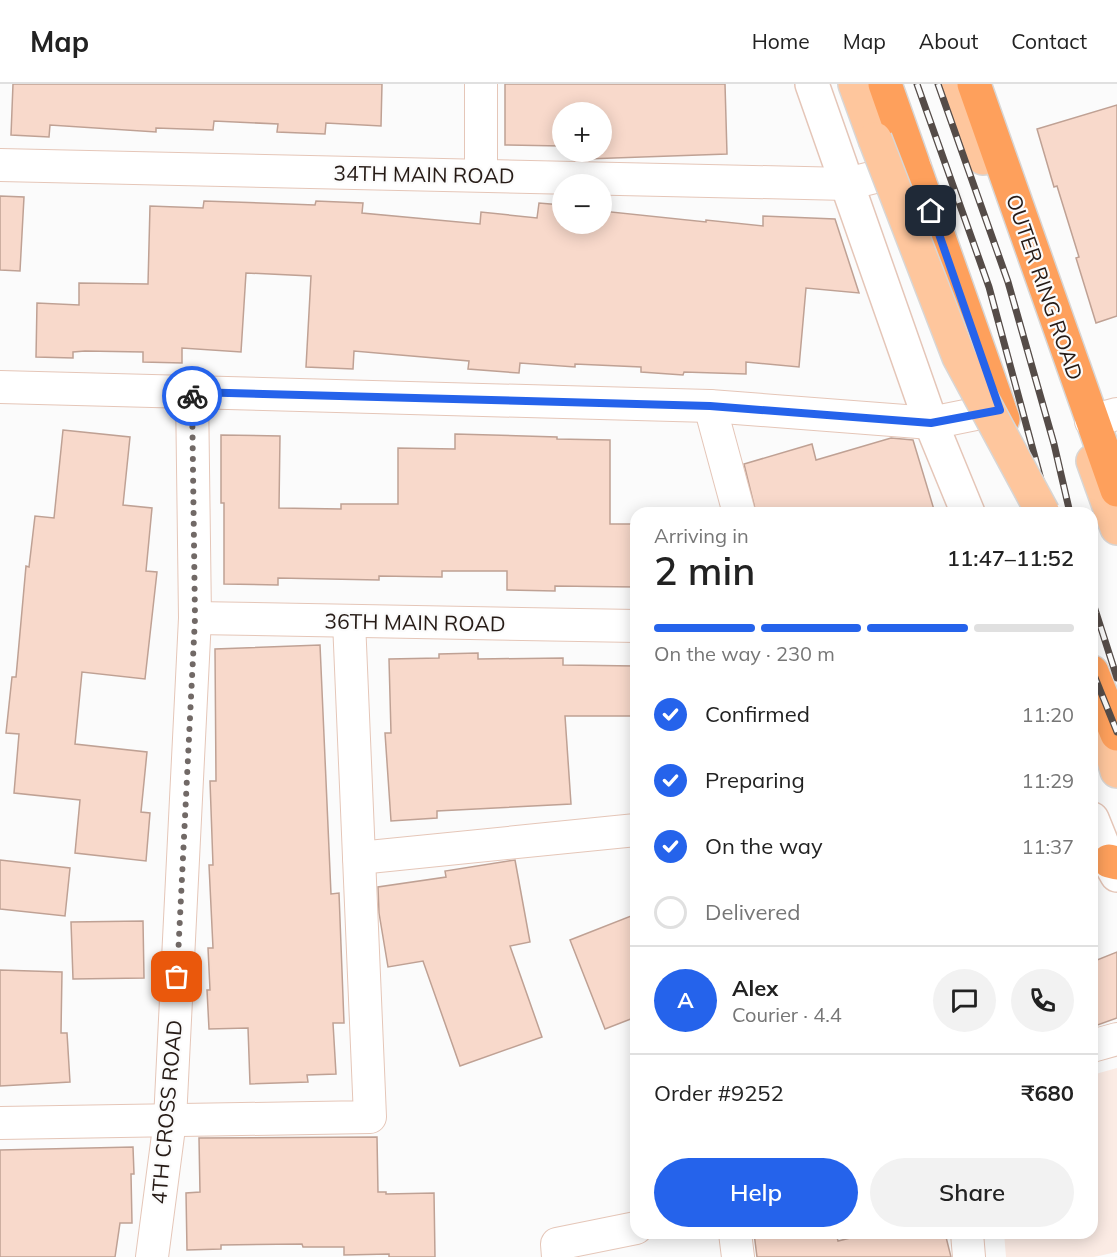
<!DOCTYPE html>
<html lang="en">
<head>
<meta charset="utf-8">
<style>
	body { margin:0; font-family:Mulish,sans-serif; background:#f2f2f2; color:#222; height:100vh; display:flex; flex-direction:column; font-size:22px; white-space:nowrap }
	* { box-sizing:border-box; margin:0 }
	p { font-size:20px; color:#767676 }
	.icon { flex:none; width:33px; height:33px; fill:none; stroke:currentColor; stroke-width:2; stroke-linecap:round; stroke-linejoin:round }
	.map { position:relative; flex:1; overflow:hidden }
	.panel { position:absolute; left:630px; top:423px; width:468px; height:732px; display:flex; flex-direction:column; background:#fff; border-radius:18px; box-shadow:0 3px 15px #0003 }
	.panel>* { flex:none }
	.fabs { position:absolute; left:552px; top:18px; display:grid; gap:12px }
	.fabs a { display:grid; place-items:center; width:60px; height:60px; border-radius:50%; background:#fff; box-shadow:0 3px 15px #0003; font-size:30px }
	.pin { position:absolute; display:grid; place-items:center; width:51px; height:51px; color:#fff; margin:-26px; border-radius:12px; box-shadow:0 3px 9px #0006 }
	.courier { position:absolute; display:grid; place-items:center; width:60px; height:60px; margin:-30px; border:4px solid #2563eb; border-radius:50%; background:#fff; color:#222; box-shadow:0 2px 8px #0007 }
	.headline em { font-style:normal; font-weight:600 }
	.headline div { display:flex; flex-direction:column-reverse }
	.headline { display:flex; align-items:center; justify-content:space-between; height:102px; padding:0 24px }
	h1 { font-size:39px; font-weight:600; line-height:45px }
	.bar { display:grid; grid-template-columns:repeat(4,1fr); gap:9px 6px; align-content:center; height:72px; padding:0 24px }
	.bar i { height:8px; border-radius:4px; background:#e0e0e0 }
	.bar .current { background:#2563eb }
	.bar p { grid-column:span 4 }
	.line { display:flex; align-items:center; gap:15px; padding:0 24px; border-top:2px solid #e0e0e0 }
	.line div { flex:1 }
	.round { display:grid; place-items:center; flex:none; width:63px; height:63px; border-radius:32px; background:#f2f2f2 }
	ol { padding:0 24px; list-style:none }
	li { display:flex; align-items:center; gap:18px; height:66px }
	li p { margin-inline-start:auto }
	li .icon { padding:6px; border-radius:50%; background:#2563eb; color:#fff; stroke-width:4 }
	li:last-child { color:#767676 }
	li i { width:33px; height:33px; border:3px solid #e0e0e0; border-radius:50% }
	.button { display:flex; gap:12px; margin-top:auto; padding:12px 24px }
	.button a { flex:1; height:69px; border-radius:36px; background:#2563eb; color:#fff; font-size:24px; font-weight:600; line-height:69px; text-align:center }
	.button a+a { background:#f2f2f2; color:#222 }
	header { display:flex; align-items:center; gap:36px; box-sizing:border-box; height:84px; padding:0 30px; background:#fff; border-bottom:2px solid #e0e0e0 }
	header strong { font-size:28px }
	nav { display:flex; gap:33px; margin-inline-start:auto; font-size:21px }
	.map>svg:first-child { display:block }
	.built { fill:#fbebe4 }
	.building { fill:#f8d9cb; stroke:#bfa194; stroke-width:1.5 }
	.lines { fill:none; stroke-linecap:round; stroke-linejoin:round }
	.street-casing { stroke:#e5c6b8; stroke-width:34 }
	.secondary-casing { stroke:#e5c6b8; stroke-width:36 }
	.primary-casing { stroke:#d8d6d5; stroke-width:36 }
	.highway-casing { stroke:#d8d6d5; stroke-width:36 }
	.street { stroke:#fff; stroke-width:32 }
	.secondary { stroke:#fff; stroke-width:33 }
	.primary { stroke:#fec69d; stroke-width:33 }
	.highway { stroke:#fea05c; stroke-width:33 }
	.rail-casing { stroke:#554c48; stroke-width:7 }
	.rail { stroke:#fbfbfb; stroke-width:4.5; stroke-dasharray:14; stroke-linecap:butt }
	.primary-bridge-casing { stroke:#d8d6d5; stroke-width:36; stroke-linecap:butt }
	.primary-bridge { stroke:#fec69d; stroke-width:33 }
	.done { stroke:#716966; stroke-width:6; stroke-dasharray:0 10.8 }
	.route { stroke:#2563eb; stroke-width:8 }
	.labels { text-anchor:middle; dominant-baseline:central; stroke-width:4.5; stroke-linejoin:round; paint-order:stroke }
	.street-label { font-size:21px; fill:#261b16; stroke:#fbfbfb }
</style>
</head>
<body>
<header>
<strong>Map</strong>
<nav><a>Home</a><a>Map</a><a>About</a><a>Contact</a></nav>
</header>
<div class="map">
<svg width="1117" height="1173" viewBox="0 0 1117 1173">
	<rect width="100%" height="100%" fill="#fbfbfb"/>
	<!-- built -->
	<polygon class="built" points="1117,984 1117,1168 1094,1173 1006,1173 1004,1149 1092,1149 1092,991"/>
	<!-- building -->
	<g class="building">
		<polygon points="13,0 382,0 381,42 326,39 325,50 277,48 278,40 214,37 213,46 156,44 156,48 50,41 49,53 11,51"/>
		<polygon points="505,0 725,0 727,70 586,75 586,68 602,68 602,28 562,28 562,62 505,61"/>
		<polygon points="1117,21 1117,232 1096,239 1076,174 1079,173 1057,102 1054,103 1037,45"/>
		<polygon points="0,112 24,113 20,187 0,186"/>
		<polygon points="204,117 315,121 316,117 363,119 362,129 480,140 481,128 537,134 539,119 562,121 562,140 602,140 602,127 706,138 706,136 763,142 763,132 835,135 859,209 806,204 799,283 746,278 746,290 684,288 683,291 641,288 641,283 575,280 575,283 520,279 519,289 468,285 469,277 354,267 353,285 306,283 311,192 246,189 241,268 182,264 182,279 143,278 143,268 85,267 73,268 73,274 36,273 37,219 79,221 79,199 148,200 150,122 203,124"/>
		<polygon points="63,346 130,353 123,421 152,424 146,487 157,488 145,595 82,588 75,660 147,668 141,728 150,729 146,777 75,769 80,716 14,709 19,650 6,649 12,593 16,593 26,482 29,483 35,432 54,434"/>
		<polygon points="455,350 557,353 557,355 610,356 610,440 636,440 636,503 555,502 555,507 507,506 507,487 442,487 442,493 379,492 379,496 278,494 278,501 224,500 224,419 221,419 221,351 280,352 279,424 341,425 341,420 398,420 398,364 455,365"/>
		<polygon points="891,354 913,356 935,429 756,429 744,380 812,360 816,376"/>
		<polygon points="320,561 331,810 339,809 344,939 333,939 336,990 307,991 308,998 250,1000 248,944 209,945 207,906 210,906 208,864 213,864 209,781 213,781 210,697 216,697 215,565"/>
		<polygon points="478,569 478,575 563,574 563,581 636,582 636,632 565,632 571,720 437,727 437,734 391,737 385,649 391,649 389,575 439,574 439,570"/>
		<polygon points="0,776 70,784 65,832 0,825"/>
		<polygon points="515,776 530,858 510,862 542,953 460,982 423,877 388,883 379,829 378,803 446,793 445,787"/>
		<polygon points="636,830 636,933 605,945 570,856"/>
		<polygon points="143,837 144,894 73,895 71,838"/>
		<polygon points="1117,868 1117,934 1092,943 1092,878"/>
		<polygon points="0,886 62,888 61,949 67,949 70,998 0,1002"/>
		<polygon points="377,1053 378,1108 386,1108 386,1110 434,1109 435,1173 389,1173 389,1170 344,1171 344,1163 303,1163 302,1160 221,1161 221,1165 187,1166 186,1109 200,1108 199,1054"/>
		<polygon points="133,1063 134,1090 131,1090 132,1139 120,1139 115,1173 0,1173 0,1066"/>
		<polygon points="754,1149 836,1149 838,1157 870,1149 945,1149 951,1173 757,1173"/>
	</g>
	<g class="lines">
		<!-- street casing -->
		<g class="street-casing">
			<g id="street">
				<polyline points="481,0 481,91"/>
				<polyline points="0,81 847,100 915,83"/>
				<polyline points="0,303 710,322 931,339 1000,325"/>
				<polyline points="710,322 739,429"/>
				<polyline points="1091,337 1117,330"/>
				<polyline points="195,534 636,542"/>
				<polyline points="359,774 636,746"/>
				<polyline points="1092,962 1117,955"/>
				<polyline points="0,1039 370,1033 349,537"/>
				<polyline points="735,1149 738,1173"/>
				<polyline points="967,1149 969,1173"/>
				<polyline points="152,1173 170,1036 195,534 192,307"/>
				<polyline points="558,1173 557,1160 636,1144"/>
			</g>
		</g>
		<!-- secondary casing -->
		<g class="secondary-casing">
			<g id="secondary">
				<polyline points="812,0 931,339 968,429"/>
				<polyline points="1092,735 1109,777 1117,791"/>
			</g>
		</g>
		<!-- primary casing -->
		<g class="primary-casing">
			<g id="primary">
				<polyline points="855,0 875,55"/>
				<polyline points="956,0 983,74"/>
				<polyline points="1093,377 1117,444"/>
				<polyline points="1099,622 1117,687"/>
			</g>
		</g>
		<!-- highway casing -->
		<g class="highway-casing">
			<g id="highway">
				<polyline points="885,0 1003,335"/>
				<polyline points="974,0 1117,406"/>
				<polyline points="1092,588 1117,650"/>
				<polyline points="1109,777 1117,779"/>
			</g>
		</g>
		<!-- street -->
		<use href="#street" class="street"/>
		<!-- secondary -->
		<use href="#secondary" class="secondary"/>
		<!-- primary -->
		<use href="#primary" class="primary"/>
		<!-- highway -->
		<use href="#highway" class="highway"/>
		<!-- rail casing -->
		<g class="rail-casing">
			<g id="rail">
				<polyline points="917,0 989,203 1050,429"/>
				<polyline points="938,0 1008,198 1054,360 1070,429"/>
				<polyline points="1092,516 1117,594"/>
				<polyline points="1092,586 1117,648"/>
			</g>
		</g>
		<!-- rail -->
		<use href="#rail" class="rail"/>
		<!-- primary-bridge casing -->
		<g class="primary-bridge-casing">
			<polyline id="primary-bridge" points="875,55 959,273 1043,429"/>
		</g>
		<!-- primary-bridge -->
		<use href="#primary-bridge" class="primary-bridge"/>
	</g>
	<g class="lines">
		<!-- done -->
		<polyline class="done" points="177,893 195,534 192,312"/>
		<!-- route -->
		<polyline class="route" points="192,312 192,308 710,322 931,339 1000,326 931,127"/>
	</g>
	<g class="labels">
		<!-- street labels -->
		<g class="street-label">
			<text transform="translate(424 90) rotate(1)">34TH MAIN ROAD</text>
			<text transform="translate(1045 203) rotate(71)">OUTER RING ROAD</text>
			<text transform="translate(415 538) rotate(1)">36TH MAIN ROAD</text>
			<text transform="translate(166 1028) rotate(-85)">4TH CROSS ROAD</text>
		</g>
	</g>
</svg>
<div class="fabs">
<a>+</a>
<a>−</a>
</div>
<div class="pin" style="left:177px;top:893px;background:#ea580c"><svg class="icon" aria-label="bag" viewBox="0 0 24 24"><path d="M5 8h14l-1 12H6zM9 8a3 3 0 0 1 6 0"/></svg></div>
<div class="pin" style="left:931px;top:127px;background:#1f2937"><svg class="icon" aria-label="home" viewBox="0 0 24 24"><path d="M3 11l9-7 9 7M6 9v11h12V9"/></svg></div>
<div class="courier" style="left:192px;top:312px"><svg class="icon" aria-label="bike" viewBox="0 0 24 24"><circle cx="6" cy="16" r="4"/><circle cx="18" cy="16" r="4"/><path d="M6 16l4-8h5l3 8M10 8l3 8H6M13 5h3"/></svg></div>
<section class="panel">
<div class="headline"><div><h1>2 min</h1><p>Arriving in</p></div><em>11:47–11:52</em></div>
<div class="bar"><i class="current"></i><i class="current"></i><i class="current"></i><i></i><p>On the way · 230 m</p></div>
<ol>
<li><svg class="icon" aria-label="check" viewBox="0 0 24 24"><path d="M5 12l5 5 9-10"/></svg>Confirmed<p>11:20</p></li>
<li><svg class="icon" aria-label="check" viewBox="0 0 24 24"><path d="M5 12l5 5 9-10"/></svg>Preparing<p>11:29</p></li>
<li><svg class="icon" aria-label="check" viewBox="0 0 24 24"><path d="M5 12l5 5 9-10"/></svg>On the way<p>11:37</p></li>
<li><i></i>Delivered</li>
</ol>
<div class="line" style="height:108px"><b class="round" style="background:#2563eb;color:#fff">A</b><div><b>Alex</b><p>Courier · 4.4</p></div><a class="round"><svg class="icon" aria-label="chat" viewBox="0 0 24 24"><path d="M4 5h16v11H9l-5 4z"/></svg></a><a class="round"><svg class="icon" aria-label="phone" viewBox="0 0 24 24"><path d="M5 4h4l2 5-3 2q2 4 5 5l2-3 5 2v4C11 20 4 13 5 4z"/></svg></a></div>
<div class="line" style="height:78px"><div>Order #9252</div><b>₹680</b></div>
<div class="button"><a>Help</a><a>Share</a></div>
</section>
</div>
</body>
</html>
